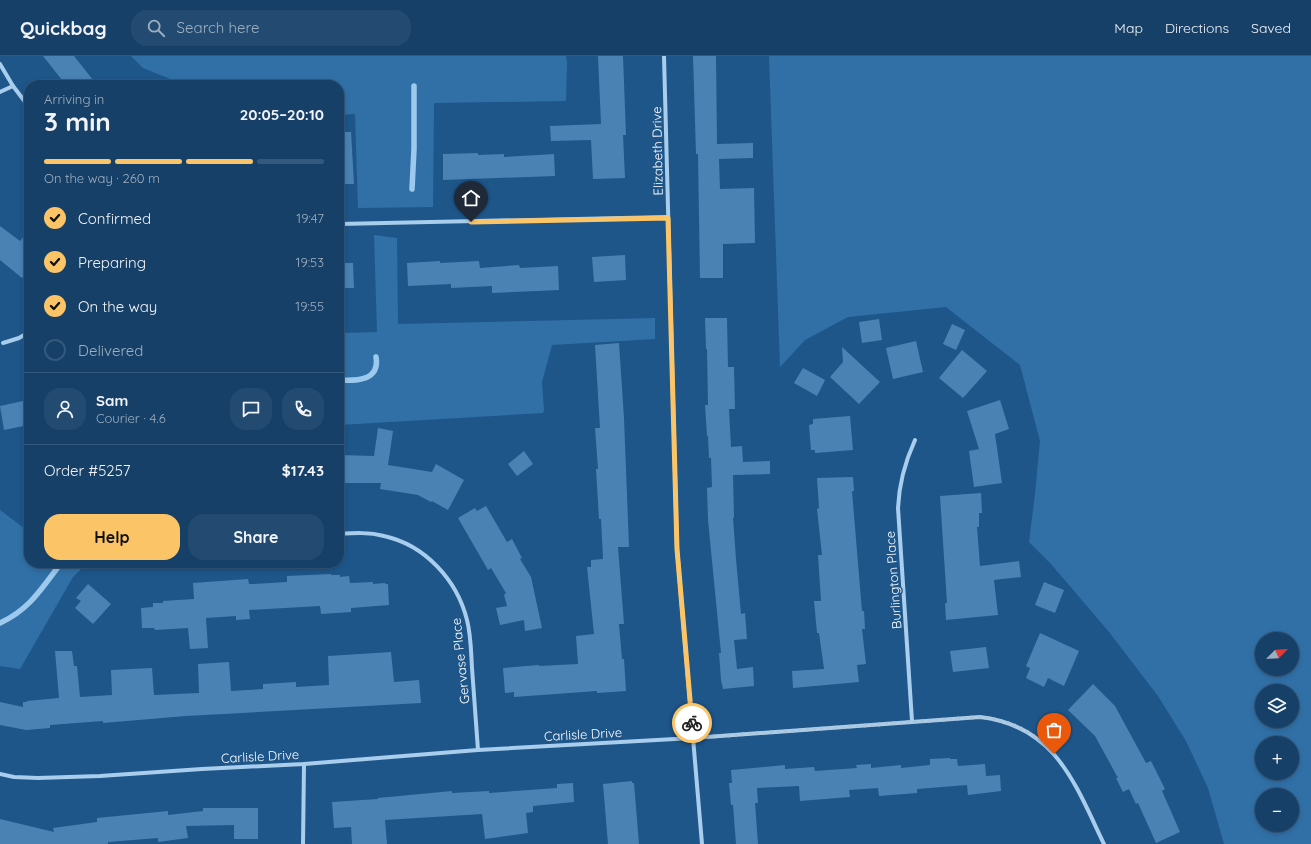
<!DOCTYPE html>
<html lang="en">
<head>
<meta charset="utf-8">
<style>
	body { margin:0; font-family:Quicksand,sans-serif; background:#234b71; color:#f1f3f6; height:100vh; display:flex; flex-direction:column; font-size:15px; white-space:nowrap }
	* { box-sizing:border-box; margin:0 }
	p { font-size:13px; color:#9eafc0 }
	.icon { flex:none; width:22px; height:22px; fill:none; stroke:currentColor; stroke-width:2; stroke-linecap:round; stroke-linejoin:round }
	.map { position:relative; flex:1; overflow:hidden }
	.panel { position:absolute; left:24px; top:24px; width:320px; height:488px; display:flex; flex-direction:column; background:#164068; border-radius:16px; box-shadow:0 2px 6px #0003,0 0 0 1px #35597c }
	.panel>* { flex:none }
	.needle { width:26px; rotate:66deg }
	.buttons { position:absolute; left:1255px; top:576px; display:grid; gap:8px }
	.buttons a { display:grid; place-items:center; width:44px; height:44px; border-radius:50%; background:#164068; box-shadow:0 2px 6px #0003,0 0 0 1px #35597c; font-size:20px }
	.pin { position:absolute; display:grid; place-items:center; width:34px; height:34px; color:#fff; margin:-41px -17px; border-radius:50% 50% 50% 0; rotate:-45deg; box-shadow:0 0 4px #0007 }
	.pin .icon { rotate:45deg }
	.courier { position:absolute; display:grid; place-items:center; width:40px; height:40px; margin:-20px; border:3px solid #fbc467; border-radius:50%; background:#fff; color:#222; box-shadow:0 1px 5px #0007 }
	.summary em { font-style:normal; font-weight:700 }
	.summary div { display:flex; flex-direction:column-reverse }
	.summary { display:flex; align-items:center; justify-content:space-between; height:68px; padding:0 20px }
	h1 { font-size:26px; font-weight:700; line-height:30px }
	.bar { display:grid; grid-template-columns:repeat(4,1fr); gap:6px 4px; align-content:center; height:48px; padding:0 20px }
	.bar i { height:5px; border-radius:3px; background:#35597c }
	.bar .selected { background:#fbc467 }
	.bar p { grid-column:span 4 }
	.line { display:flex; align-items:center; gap:10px; padding:0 20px; border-top:1px solid #35597c }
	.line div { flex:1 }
	.round { display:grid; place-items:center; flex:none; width:42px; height:42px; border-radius:16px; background:#234b71 }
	ol { padding:0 20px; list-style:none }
	li { display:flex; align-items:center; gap:12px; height:44px }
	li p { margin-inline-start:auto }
	li .icon { padding:4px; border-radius:50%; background:#fbc467; color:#111; stroke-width:4 }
	li:last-child { color:#9eafc0 }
	li i { width:22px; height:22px; border:2px solid #35597c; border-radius:50% }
	.primary-button { display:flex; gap:8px; margin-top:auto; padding:8px 20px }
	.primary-button a { flex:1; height:46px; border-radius:16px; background:#fbc467; color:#111; font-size:16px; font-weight:700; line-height:46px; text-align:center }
	.primary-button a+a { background:#234b71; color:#f1f3f6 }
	header { display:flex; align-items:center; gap:24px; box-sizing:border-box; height:56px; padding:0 20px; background:#164068; border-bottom:1px solid #35597c }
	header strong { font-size:19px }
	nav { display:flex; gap:22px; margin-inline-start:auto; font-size:14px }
	.search { width:280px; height:36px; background:#234b71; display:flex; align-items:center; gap:10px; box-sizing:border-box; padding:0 14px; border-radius:16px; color:#9eafc0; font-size:15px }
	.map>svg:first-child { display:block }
	.green { fill:#3170a7; fill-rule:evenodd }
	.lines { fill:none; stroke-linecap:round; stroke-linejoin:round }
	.stream { stroke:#9cc9ed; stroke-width:5.5 }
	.building { fill:#4a82b4 }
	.minor { stroke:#a9cdec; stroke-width:4 }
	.done { stroke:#b0c4d6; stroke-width:4; stroke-dasharray:0 7.2 }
	.route { stroke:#fbc467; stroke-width:5 }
	.labels { text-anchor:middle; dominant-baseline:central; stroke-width:3; stroke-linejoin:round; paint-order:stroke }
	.street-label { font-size:13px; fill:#fff; stroke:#1e568a }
</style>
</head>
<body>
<header>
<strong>Quickbag</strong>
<div class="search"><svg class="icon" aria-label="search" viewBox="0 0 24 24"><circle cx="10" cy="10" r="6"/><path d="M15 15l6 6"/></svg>Search here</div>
<nav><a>Map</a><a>Directions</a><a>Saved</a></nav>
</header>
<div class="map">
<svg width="1311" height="788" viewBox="0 0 1311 788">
	<rect width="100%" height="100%" fill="#1e568a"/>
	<!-- green -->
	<g class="green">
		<polygon points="131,0 566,0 567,7 566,45 434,47 433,151 358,152 355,58 339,59 339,29 185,29 143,12"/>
		<path d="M769,0H1311V788H1224L1208,732L1186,685L1158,640L1109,576L1051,508L1029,486L1035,438L1040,385L1020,309L946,251L848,261L805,284L780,311ZM1262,583H1292V613H1262ZM1262,635H1292V665H1262ZM1262,687H1292V717H1262ZM1262,739H1292V769H1262Z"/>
		<polygon points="374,179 397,182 398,268 655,262 655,283 552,289 542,326 544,354 543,357 339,369 339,277 377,276"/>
		<polygon points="0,454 29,476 29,507 87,507 73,521 20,613 0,610"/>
	</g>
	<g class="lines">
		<!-- stream -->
		<g class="stream">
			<polyline points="412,133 414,93 414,30"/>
			<path d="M339,324C356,325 380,325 376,301"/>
			<path d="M0,567C30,553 42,532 61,507"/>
		</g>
	</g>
	<!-- building -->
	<g class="building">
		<polygon points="43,0 74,0 97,29 66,29"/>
		<polygon points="598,0 623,0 626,79 623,79 625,122 593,123 591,84 551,85 550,70 601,68"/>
		<polygon points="693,0 716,0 717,88 753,87 753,102 719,103 720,133 754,132 755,187 723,188 723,222 700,222 698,98 696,98"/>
		<polygon points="339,76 351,76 354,128 339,128"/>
		<polygon points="478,97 478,99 504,98 504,101 554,98 555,120 443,124 443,98"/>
		<polygon points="0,170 20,185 29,174 29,214 22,222 0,204"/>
		<polygon points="625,199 626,224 594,226 592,201"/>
		<polygon points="440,205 440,207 479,205 480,212 519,209 520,212 558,210 559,234 492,237 492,230 451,232 451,228 408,230 407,207"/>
		<polygon points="339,207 353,207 354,232 339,232"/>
		<polygon points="705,262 727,262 728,311 734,311 735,353 729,353 731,391 742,390 743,406 770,405 770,418 733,419 734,462 733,462 736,503 741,558 745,557 747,583 734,584 737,613 753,611 754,630 723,633 721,624 719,597 721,597 708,464 707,432 712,431 711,402 709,402 708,380 707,380 705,349 708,349 707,293 706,293"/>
		<polygon points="879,263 882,284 862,287 859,266"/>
		<polygon points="952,268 965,274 956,294 943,288"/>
		<polygon points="916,285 923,316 893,323 886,292"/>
		<polygon points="619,287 624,362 629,491 618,491 624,568 619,568 622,603 624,603 626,635 597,637 597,635 514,641 514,636 505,637 503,612 539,609 539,610 578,608 576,580 594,578 587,511 591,511 591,504 603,503 601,463 599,463 596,413 598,413 595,372 600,372 595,289"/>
		<polygon points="842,291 880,326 859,348 830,321 843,306"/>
		<polygon points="962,294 987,315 963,342 939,322"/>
		<polygon points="803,312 825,324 817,340 794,327"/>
		<polygon points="1000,344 1009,373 995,378 1002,427 974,431 969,395 979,393 967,355"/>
		<polygon points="23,345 28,369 4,374 0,350"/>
		<polygon points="850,360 853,394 815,397 815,394 811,394 809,369 813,368 813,363"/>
		<polygon points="378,372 393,375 388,409 432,416 436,408 464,424 448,454 432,445 431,446 418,439 380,433 381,427 339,427 339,399 374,400"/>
		<polygon points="524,395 533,408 517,420 508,408"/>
		<polygon points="853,421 854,435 852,435 862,555 864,555 865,573 862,573 866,608 857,609 859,626 793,632 792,615 824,613 819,577 817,577 814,545 821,545 818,499 822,499 817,453 819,452 817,422"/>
		<polygon points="981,437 982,457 979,457 979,471 977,471 980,510 1019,505 1021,521 994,524 998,559 946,564 945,547 947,547 940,440"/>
		<polygon points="486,450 507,486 512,483 522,502 520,503 531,521 542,572 525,575 524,564 500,569 496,552 507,550 504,539 506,537 491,512 488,514 458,462 475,452 477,455"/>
		<polygon points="331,518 331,519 340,519 340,521 349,520 350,527 373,526 373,528 385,527 386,528 388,528 389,549 351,552 351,556 321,558 320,550 249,554 250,563 236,564 236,560 206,562 208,592 190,593 188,572 155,574 154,572 142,572 141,552 153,551 153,547 163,547 163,545 194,543 193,527 248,523 249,528 254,528 287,526 287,520"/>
		<polygon points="1044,526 1064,534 1055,557 1035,549"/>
		<polygon points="88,528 111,548 93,568 75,552 81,545 76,542"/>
		<polygon points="1040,577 1079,595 1064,630 1048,622 1044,631 1026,622 1030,612 1026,610"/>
		<polygon points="986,591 989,612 953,616 950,595"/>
		<polygon points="55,595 72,595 74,610 77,610 80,641 112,639 111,614 152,612 154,639 199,637 198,608 229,606 231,635 263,633 263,628 296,626 296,631 329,629 328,600 391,596 394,626 419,624 421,647 186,660 103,667 103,665 50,669 50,672 26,674 0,669 0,646 23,651 23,646 27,646 27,645 59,642"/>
		<polygon points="1093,628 1115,650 1146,707 1151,705 1165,733 1162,735 1180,776 1156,787 1138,747 1136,748 1129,733 1123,736 1116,722 1118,722 1095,680 1068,654"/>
		<polygon points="950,702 950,703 957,703 958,710 985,708 986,720 1000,719 1001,735 968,739 967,729 917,733 917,737 879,740 878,732 849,734 850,741 800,745 799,730 757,732 758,747 755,747 758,788 736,788 733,749 731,749 729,727 732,727 731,714 785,709 785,713 814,711 815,715 857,712 856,709 871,708 871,712 901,709 901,712 930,709 930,703"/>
		<polygon points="632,725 632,727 634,727 639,788 608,788 603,728"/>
		<polygon points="573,727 574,746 533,750 533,756 526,757 528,777 485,783 482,758 385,764 387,788 352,788 351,771 334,772 332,746 378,743 378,742 452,735 452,737 489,735 489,737 557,732 557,728"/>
		<polygon points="203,752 258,752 258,783 234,783 234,769 186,770 188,782 158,786 158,782 108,786 108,788 0,788 0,763 54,776 53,772 97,766 97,762 168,755 168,759 203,755"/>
	</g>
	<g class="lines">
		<!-- minor -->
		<g class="minor">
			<polyline points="664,0 677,493 702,788"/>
			<polyline points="0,8 13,30 29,51"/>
			<polyline points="0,36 13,30"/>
			<polyline points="339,168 668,161"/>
			<polyline points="3,287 19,282 29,276"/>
			<path d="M339,478C354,477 369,476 384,480C425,489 457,524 467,564C471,579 471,596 472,612C474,639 476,666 478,694"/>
			<path d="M912,665L898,452C899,428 905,406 915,384"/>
			<path d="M0,718L14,721L38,722L100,720L202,713L304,708L478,694L693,682L980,661C1056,670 1075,728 1104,788"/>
			<polyline points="303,788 304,708"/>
		</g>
	</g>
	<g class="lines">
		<!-- done -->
		<path class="done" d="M692,667L693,682L980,661C1012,665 1032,675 1054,698"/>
		<!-- route -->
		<polyline class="route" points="471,166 668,162 677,493 692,667"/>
	</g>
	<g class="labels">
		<!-- street labels -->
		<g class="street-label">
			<text transform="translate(657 95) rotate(-91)">Elizabeth Drive</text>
			<text transform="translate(893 524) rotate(-94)">Burlington Place</text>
			<text transform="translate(460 605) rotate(-96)">Gervase Place</text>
			<text transform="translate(583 678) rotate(-3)">Carlisle Drive</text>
			<text transform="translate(260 700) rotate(-3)">Carlisle Drive</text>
		</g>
	</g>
</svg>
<div class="buttons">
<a><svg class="needle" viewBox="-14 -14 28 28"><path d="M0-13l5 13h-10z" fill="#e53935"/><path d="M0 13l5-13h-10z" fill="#9eafc0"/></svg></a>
<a><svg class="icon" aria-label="layers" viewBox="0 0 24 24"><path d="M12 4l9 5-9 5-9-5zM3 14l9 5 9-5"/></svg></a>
<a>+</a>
<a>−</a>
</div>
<div class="pin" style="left:1054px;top:698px;background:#ea580c"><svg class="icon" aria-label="bag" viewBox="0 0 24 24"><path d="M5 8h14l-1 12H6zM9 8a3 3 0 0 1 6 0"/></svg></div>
<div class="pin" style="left:471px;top:166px;background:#1f2937"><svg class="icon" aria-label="home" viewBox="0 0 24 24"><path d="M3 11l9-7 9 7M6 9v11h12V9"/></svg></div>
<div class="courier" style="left:692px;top:667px"><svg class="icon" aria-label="bike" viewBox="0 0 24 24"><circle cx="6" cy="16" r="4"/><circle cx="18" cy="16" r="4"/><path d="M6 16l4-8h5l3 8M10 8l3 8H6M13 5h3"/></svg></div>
<section class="panel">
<div class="summary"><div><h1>3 min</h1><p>Arriving in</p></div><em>20:05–20:10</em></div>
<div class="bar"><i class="selected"></i><i class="selected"></i><i class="selected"></i><i></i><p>On the way · 260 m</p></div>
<ol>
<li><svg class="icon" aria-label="check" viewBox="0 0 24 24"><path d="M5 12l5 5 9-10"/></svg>Confirmed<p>19:47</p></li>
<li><svg class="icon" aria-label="check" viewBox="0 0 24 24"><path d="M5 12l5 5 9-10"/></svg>Preparing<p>19:53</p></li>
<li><svg class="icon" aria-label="check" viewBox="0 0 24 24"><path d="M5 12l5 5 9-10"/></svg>On the way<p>19:55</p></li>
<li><i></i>Delivered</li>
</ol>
<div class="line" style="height:72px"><a class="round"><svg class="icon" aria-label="person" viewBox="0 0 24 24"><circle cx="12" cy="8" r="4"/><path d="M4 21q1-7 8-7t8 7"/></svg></a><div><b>Sam</b><p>Courier · 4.6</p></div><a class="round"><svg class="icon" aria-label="chat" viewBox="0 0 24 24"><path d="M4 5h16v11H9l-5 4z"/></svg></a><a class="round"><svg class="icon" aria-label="phone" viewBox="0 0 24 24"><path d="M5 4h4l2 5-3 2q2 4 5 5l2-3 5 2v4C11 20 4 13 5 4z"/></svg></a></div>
<div class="line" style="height:52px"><div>Order #5257</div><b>$17.43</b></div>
<div class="primary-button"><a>Help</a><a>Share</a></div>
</section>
</div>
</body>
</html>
